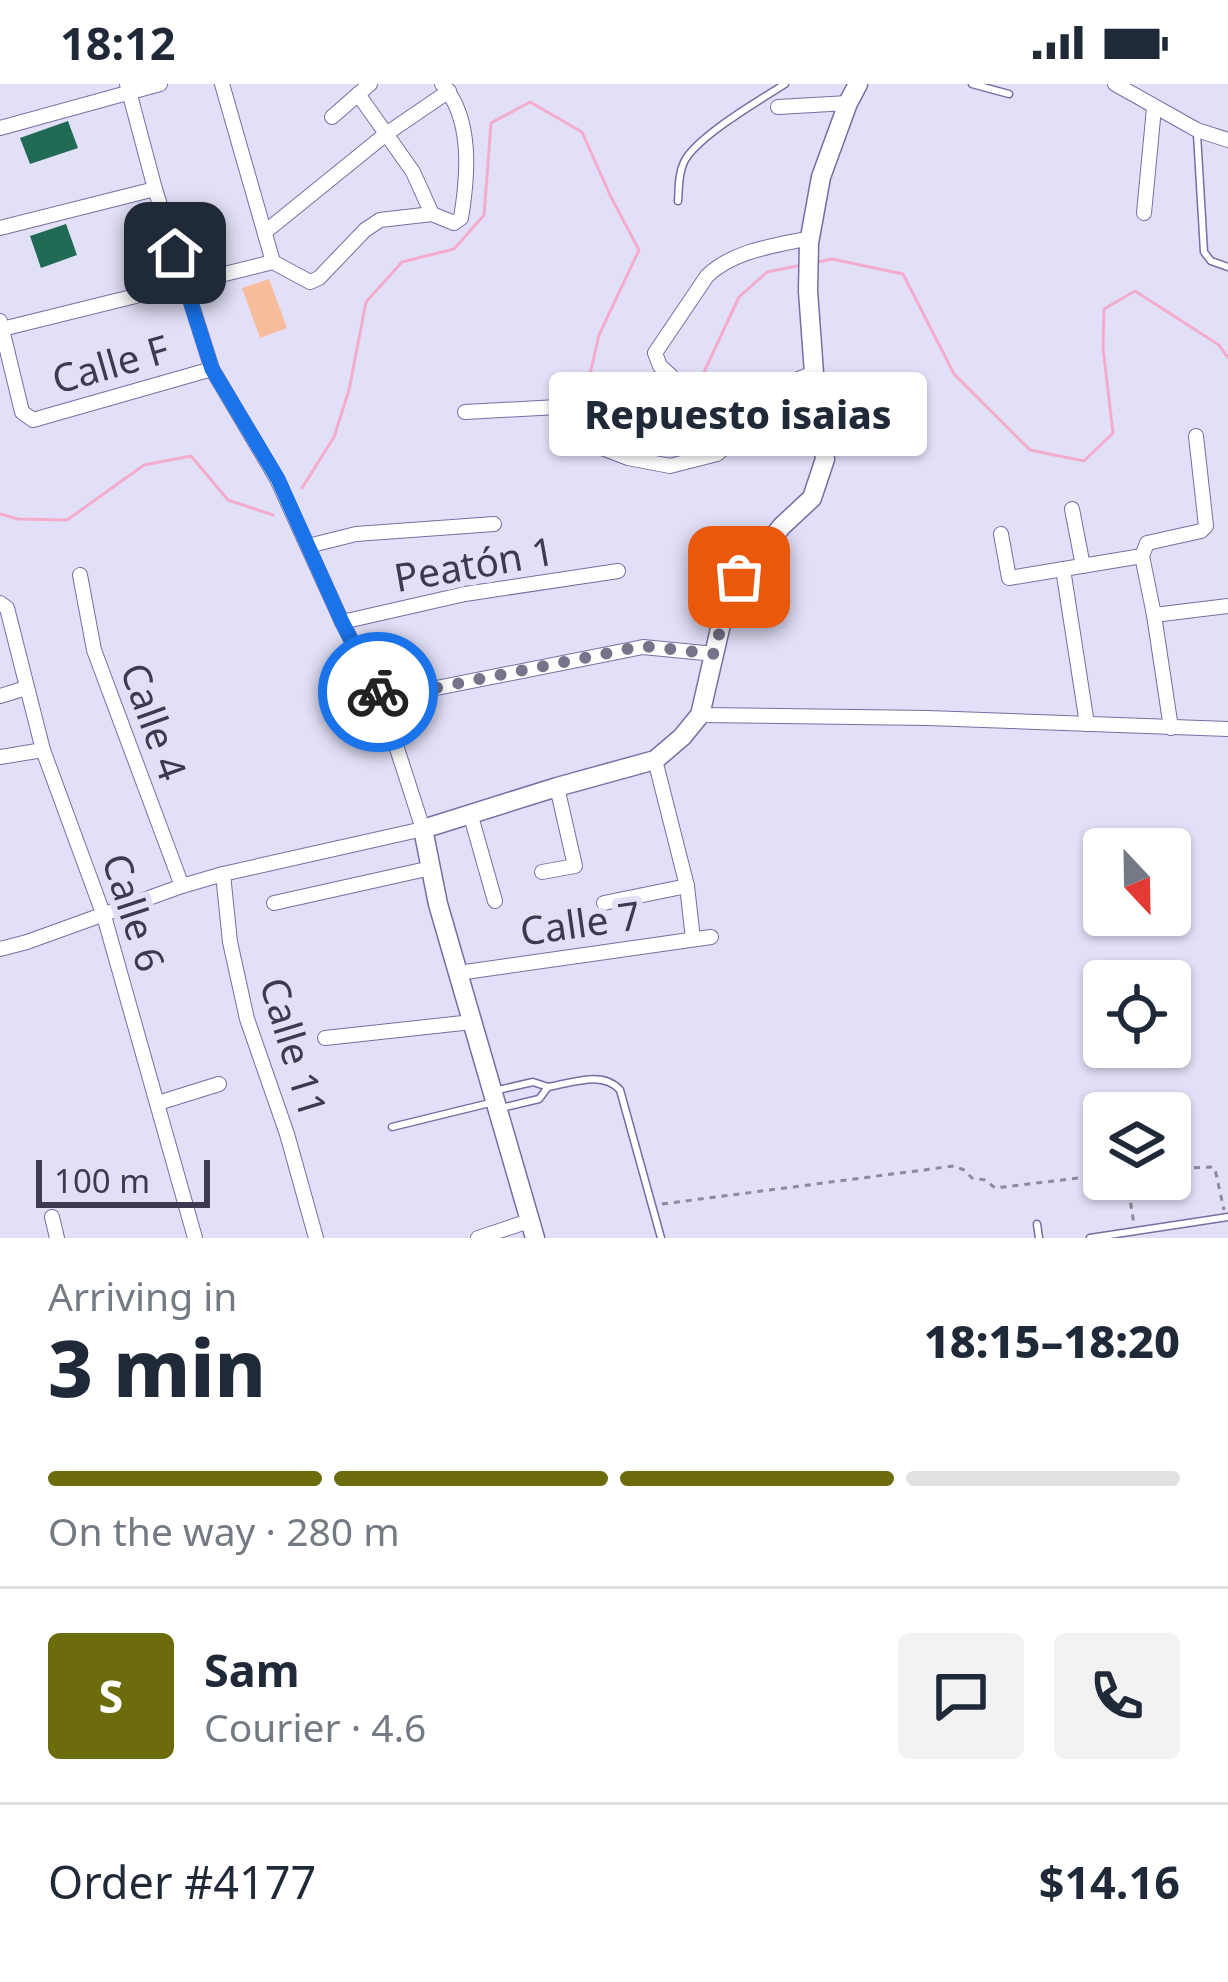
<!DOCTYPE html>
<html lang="en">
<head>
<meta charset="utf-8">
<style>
	body { margin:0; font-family:"Noto Sans",sans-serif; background:#f2f2f3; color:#1f2937; height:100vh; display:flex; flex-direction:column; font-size:45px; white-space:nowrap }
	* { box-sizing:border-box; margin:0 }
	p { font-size:39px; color:#747a83 }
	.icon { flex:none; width:66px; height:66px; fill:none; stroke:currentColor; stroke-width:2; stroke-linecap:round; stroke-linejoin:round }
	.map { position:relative; height:1154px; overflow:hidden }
	.panel { display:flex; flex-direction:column; background:#fff; flex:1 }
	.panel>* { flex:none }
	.needle { width:78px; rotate:158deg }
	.tools { position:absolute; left:1083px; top:744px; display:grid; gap:24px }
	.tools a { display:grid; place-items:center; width:108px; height:108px; border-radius:12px; background:#fff; box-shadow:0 3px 9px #0004; font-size:60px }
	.scale { position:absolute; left:36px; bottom:30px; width:174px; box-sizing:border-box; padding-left:12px; border:6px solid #3c3950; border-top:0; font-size:33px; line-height:42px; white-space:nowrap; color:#3c3950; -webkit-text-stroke:9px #e2e0f8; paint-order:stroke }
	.pin { position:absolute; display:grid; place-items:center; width:102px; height:102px; color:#fff; margin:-51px; border-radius:24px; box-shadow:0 6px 18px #0006 }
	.courier { position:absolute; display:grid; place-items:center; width:120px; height:120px; margin:-60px; border:9px solid #1a73e8; border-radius:50%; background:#fff; color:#222; box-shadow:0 3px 15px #0007 }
	.bubble { position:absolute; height:84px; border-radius:12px; background:#fff; box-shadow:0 3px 9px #0004; font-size:39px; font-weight:800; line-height:84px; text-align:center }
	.overview em { font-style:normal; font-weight:800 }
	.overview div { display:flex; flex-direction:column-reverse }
	.overview { display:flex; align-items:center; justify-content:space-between; height:204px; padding:0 48px }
	h1 { font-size:78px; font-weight:800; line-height:90px }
	.bar { display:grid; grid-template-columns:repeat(4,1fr); gap:18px 12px; align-content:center; height:144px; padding:0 48px }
	.bar i { height:15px; border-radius:9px; background:#e0e1e3 }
	.bar .on { background:#6c6c0d }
	.bar p { grid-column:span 4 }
	.line { display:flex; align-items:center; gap:30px; padding:0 48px; border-top:3px solid #e0e1e3 }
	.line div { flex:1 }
	.round { display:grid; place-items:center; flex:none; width:126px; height:126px; border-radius:12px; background:#f2f2f3 }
	.status { display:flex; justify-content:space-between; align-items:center; height:84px; padding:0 60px; background:#fff; direction:ltr }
	.status svg { height:33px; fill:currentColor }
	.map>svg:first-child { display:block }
	.green { fill:#f7bc9c }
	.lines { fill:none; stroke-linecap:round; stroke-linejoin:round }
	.stream { stroke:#f4accd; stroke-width:3 }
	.building { fill:#216a55 }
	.lane-casing { stroke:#766ea3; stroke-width:9 }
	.street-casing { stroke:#766ea3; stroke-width:16 }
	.secondary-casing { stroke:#766ea3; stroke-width:21 }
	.path { stroke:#8c89a0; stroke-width:3; stroke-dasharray:6 6; stroke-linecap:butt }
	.lane { stroke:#fff; stroke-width:6 }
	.street { stroke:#fff; stroke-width:14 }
	.secondary { stroke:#fff; stroke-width:18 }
	.done { stroke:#76738b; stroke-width:12; stroke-dasharray:0 21.6 }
	.route { stroke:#1a73e8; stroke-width:15 }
	.labels { text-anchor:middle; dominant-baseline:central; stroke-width:12; stroke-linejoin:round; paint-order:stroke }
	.street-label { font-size:39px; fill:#3c3950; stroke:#e2e0f8 }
</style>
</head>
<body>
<div class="status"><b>18:12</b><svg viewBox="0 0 49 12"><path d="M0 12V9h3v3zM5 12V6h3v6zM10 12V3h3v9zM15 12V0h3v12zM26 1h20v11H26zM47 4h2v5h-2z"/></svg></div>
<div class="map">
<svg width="1228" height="1154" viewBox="0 0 1228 1154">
	<rect width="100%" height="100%" fill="#e2e0f8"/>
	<!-- green -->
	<polygon class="green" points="269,195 287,244 260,254 242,204"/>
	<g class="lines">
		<!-- stream -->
		<g class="stream">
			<polyline points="818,178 832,175 903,190 954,290 1030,366 1084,377 1113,349 1103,264 1104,225 1135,207 1219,261 1228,274"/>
			<polyline points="302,404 334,353 349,306 366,218 402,178 454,165 484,131 491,39 530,18 582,48 610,111 639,166 599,251 585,312 610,349 683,333 739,213 767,188 802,181"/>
			<polyline points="0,430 18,435 67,436 144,381 191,372 228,416 273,431"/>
		</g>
	</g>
	<!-- building -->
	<g class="building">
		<polygon points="68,37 78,64 30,80 20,54"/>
		<polygon points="66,140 77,171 41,184 30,152"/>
	</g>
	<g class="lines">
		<!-- lane casing -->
		<g class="lane-casing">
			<g id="lane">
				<polyline points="972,0 1009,10"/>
				<polyline points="1197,50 1204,168 1211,177 1228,183"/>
				<path d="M678,117C679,105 678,90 684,78C696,53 760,16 785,0"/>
				<path d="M548,1003C572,999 603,986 620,1006L661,1154"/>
				<polyline points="498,1006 533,998 548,1003 539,1015 501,1024"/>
				<polyline points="392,1043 494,1018"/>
				<polyline points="1037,1140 1039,1154"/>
				<polyline points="1090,1154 1228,1133"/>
			</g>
		</g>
		<!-- street casing -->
		<g class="street-casing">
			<g id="street">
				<polyline points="222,0 273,178"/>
				<polyline points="1115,0 1197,46 1228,56"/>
				<polyline points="358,10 413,88 432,130"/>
				<polyline points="778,23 848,19"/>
				<polyline points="332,33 370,0"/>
				<polyline points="0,44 160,0"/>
				<polyline points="1144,129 1154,24"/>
				<polyline points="0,144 155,105"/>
				<polyline points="265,148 386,50 449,7"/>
				<path d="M273,178L310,198L319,194L365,146L380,136L432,130L454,139L461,134C468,92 473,34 442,0"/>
				<polyline points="0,237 22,328 33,336 212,285"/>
				<polyline points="2,245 273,178"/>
				<path d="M671,292L660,282L655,269L707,192C734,166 775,162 810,154"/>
				<polyline points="465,328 558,323 567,328 584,357 628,374 670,382 717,370 732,357 764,308 814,289"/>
				<polyline points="1072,425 1083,482"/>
				<polyline points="1001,450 1009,494 1142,472"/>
				<polyline points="308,462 356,450 494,440"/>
				<polyline points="1063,485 1087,640"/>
				<polyline points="80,491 94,566 182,802"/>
				<polyline points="0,519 7,524 43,666 104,832 195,1154"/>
				<polyline points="1154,531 1228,522"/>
				<polyline points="342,538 465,510 618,487"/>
				<polyline points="0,612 26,604"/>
				<polyline points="381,615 643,563 715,570"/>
				<polyline points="700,631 928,634 1228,645"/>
				<polyline points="1171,644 1154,531 1142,472 1147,459 1201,447 1206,442 1196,352"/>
				<polyline points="0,673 43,666"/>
				<polyline points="655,676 687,802 693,855"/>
				<polyline points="470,729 495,817"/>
				<polyline points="542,788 575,782 557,703"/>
				<polyline points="223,790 230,858 247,935 287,1050 316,1154"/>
				<polyline points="274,819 431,784"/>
				<polyline points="604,819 687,802"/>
				<polyline points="0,865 27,858 182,802 223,790 423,745 381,615 342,538 277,395 212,285 155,105 127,0"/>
				<polyline points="458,889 711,853"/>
				<polyline points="325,954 472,938"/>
				<polyline points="158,1019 219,1000"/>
				<polyline points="52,1133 57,1154"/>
				<polyline points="478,1154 529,1137"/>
			</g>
		</g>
		<!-- secondary casing -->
		<g class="secondary-casing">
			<polyline id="secondary" points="535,1154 438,820 423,745 557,703 655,676 682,653 700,631 722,536 739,493 782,442 812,414 825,375 814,289 808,207 809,159 821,93 848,19 858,0"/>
		</g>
		<!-- path -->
		<g class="path">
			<polyline points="1170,1085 1211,1083 1215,1085 1224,1126"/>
			<polyline points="1127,1095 1134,1141"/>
			<polyline points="662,1120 954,1082 964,1086 972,1094 985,1096 995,1104 1104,1091"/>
		</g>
		<!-- lane -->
		<use href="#lane" class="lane"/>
		<!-- street -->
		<use href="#street" class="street"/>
		<!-- secondary -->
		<use href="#secondary" class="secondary"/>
	</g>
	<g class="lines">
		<!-- done -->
		<polyline class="done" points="378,608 381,615 643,562 715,570 722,536 739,493"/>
		<!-- route -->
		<polyline class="route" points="175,169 212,285 278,395 342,538 378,608"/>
	</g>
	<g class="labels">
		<!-- street labels -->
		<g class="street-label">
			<text transform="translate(110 279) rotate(-16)">Calle F</text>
			<text transform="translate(474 479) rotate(-10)">Peatón 1</text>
			<text transform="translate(155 637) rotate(70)">Calle 4</text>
			<text transform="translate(135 828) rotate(72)">Calle 6</text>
			<text transform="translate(580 838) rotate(-8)">Calle 7</text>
			<text transform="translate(295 963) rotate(73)">Calle 11</text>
		</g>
	</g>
</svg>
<div class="tools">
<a><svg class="needle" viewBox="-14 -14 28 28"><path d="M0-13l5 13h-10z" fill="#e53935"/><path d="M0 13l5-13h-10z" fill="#747a83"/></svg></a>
<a><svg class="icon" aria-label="locate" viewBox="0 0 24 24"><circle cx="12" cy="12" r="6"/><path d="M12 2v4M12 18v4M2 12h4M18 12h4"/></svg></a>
<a><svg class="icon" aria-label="layers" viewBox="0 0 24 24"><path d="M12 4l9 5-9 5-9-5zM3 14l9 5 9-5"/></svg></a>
</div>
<div class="scale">100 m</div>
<div class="pin" style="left:739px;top:493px;background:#ea580c"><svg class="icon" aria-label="bag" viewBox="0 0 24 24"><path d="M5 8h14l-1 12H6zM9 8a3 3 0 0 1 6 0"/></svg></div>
<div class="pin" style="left:175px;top:169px;background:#1f2937"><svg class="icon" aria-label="home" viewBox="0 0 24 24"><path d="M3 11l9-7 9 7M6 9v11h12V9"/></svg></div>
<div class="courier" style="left:378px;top:608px"><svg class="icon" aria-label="bike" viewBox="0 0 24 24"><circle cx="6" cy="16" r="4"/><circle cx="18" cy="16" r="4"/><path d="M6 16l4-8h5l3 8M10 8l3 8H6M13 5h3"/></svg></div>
<div class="bubble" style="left:549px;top:288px;width:378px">Repuesto isaias</div>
</div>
<section class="panel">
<div class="overview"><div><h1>3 min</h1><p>Arriving in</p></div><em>18:15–18:20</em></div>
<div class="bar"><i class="on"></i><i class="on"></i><i class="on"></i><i></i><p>On the way · 280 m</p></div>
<div class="line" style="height:216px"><b class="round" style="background:#6c6c0d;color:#fff">S</b><div><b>Sam</b><p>Courier · 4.6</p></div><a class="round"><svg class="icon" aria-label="chat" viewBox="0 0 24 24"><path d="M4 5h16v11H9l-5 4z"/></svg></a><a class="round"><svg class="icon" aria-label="phone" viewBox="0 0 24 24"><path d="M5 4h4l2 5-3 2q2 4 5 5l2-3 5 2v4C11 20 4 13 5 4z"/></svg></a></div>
<div class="line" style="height:156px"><div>Order #4177</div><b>$14.16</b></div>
</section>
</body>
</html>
